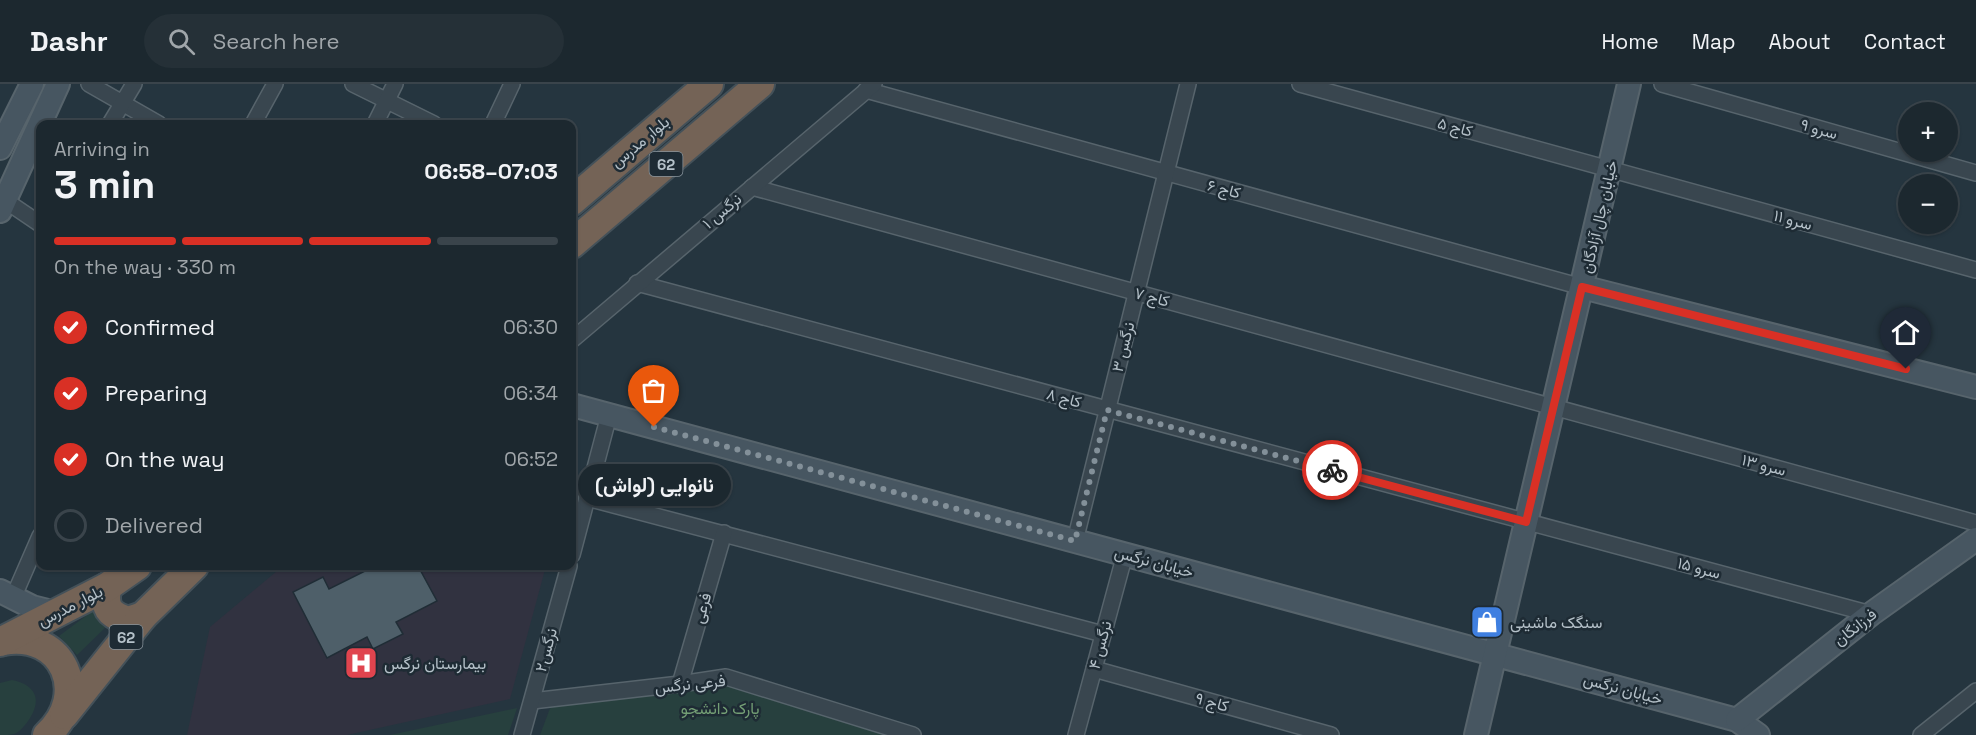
<!DOCTYPE html>
<html lang="en">
<head>
<meta charset="utf-8">
<style>
	body { margin:0; font-family:"Space Grotesk",Vazirmatn,sans-serif; background:#253037; color:#f1f3f6; height:100vh; display:flex; flex-direction:column; font-size:22px; white-space:nowrap }
	* { box-sizing:border-box; margin:0 }
	p { font-size:20px; color:#a0a6aa }
	.icon { flex:none; width:33px; height:33px; fill:none; stroke:currentColor; stroke-width:2; stroke-linecap:round; stroke-linejoin:round }
	.map { position:relative; flex:1; overflow:hidden }
	.sheet { position:absolute; left:36px; top:36px; width:540px; height:450px; display:flex; flex-direction:column; background:#1c282f; border-radius:12px; box-shadow:0 2px 4px #0004,0 0 0 2px #3a444b }
	.sheet>* { flex:none }
	.fabs { position:absolute; left:1898px; top:18px; display:grid; gap:12px }
	.fabs a { display:grid; place-items:center; width:60px; height:60px; border-radius:50%; background:#1c282f; box-shadow:0 2px 4px #0004,0 0 0 2px #3a444b; font-size:30px }
	.pin { position:absolute; display:grid; place-items:center; width:51px; height:51px; color:#fff; margin:-62px -26px; border-radius:50% 50% 50% 0; rotate:-45deg; box-shadow:0 0 6px #0007 }
	.pin .icon { rotate:45deg }
	.courier { position:absolute; display:grid; place-items:center; width:60px; height:60px; margin:-30px; border:4px solid #d93025; border-radius:50%; background:#fff; color:#222; box-shadow:0 2px 8px #0007 }
	.bubble { position:absolute; height:42px; border-radius:21px; background:#1c282f; box-shadow:0 2px 4px #0004,0 0 0 2px #3a444b; font-size:20px; font-weight:700; line-height:42px; text-align:center }
	.overview em { font-style:normal; font-weight:700 }
	.overview div { display:flex; flex-direction:column-reverse }
	.overview { display:flex; align-items:center; justify-content:space-between; height:102px; padding:0 18px }
	h1 { font-size:39px; font-weight:700; line-height:45px }
	.bar { display:grid; grid-template-columns:repeat(4,1fr); gap:9px 6px; align-content:center; height:72px; padding:0 18px }
	.bar i { height:8px; border-radius:4px; background:#3a444b }
	.bar .active { background:#d93025 }
	.bar p { grid-column:span 4 }
	ol { padding:0 18px; list-style:none }
	li { display:flex; align-items:center; gap:18px; height:66px }
	li p { margin-inline-start:auto }
	li .icon { padding:6px; border-radius:50%; background:#d93025; color:#fff; stroke-width:4 }
	li:last-child { color:#a0a6aa }
	li i { width:33px; height:33px; border:3px solid #3a444b; border-radius:50% }
	header { display:flex; align-items:center; gap:36px; box-sizing:border-box; height:84px; padding:0 30px; background:#1c282f; border-bottom:2px solid #3a444b }
	header strong { font-size:28px }
	nav { display:flex; gap:33px; margin-inline-start:auto; font-size:21px }
	.search { width:420px; height:54px; background:#253037; display:flex; align-items:center; gap:15px; box-sizing:border-box; padding:0 21px; border-radius:33px; color:#a0a6aa; font-size:22px }
	.map>svg:first-child { display:block }
	.medical { fill:#313240 }
	.green { fill:#27403e }
	.building { fill:#4e5f69; stroke:#202d36; stroke-width:1.5 }
	.lines { fill:none; stroke-linecap:round; stroke-linejoin:round }
	.street-casing { stroke:#57646c; stroke-width:18 }
	.secondary-casing { stroke:#57646c; stroke-width:26 }
	.highway-casing { stroke:#445159; stroke-width:32 }
	.street { stroke:#39464f; stroke-width:15 }
	.secondary { stroke:#475661; stroke-width:22 }
	.highway { stroke:#746356; stroke-width:28 }
	.done { stroke:#839099; stroke-width:6; stroke-dasharray:0 10.8 }
	.route { stroke:#d93025; stroke-width:8 }
	.labels { text-anchor:middle; dominant-baseline:central; stroke-width:5; stroke-linejoin:round; paint-order:stroke }
	.shield { fill:#1e2b34; stroke:#88949c; stroke-width:1.5 }
	.shield-label { font-size:15px; font-weight:bold; fill:#b5c1c9 }
	.street-label { font-size:16px; fill:#b5c1c9; stroke:#1e2b34 }
	.poi-label { font-size:16px; fill:#b5c1c9; stroke:#1e2b34; text-anchor:start }
	.park-label { font-size:16px; fill:#749f75; stroke:#1e2b34 }
</style>
</head>
<body>
<header>
<strong>Dashr</strong>
<div class="search"><svg class="icon" aria-label="search" viewBox="0 0 24 24"><circle cx="10" cy="10" r="6"/><path d="M15 15l6 6"/></svg>Search here</div>
<nav><a>Home</a><a>Map</a><a>About</a><a>Contact</a></nav>
</header>
<div class="map">
<svg width="1976" height="651" viewBox="0 0 1976 651">
	<rect width="100%" height="100%" fill="#25353f"/>
	<!-- medical -->
	<polygon class="medical" points="283,482 546,482 510,615 347,651 187,651 210,543"/>
	<!-- green -->
	<g class="green">
		<polygon points="94,526 108,541 77,571 59,552"/>
		<path d="M12,596C36,601 43,616 28,637C25,641 20,648 14,650C11,651 4,651 0,651V599Z"/>
		<polygon points="724,597 900,651 540,651 552,619"/>
		<polygon points="517,624 508,651 390,651"/>
	</g>
	<!-- building -->
	<polygon class="building" points="375,482 418,482 437,517 396,538 403,550 373,565 367,553 327,574 293,508 323,493 329,505"/>
	<g class="lines">
		<!-- street casing -->
		<g class="street-casing">
			<g id="street">
				<polyline points="89,0 159,40"/>
				<polyline points="353,0 434,40"/>
				<polyline points="1300,0 1976,186"/>
				<polyline points="1662,0 1976,89"/>
				<polyline points="866,6 1582,203"/>
				<polyline points="110,40 134,0"/>
				<polyline points="253,40 275,0"/>
				<polyline points="375,40 395,0"/>
				<polyline points="493,40 512,0"/>
				<polyline points="752,103 1976,439"/>
				<polyline points="0,113 40,140"/>
				<polyline points="637,199 1871,530"/>
				<polyline points="572,256 874,0"/>
				<polyline points="587,414 1103,550"/>
				<polyline points="1075,457 1188,0"/>
				<polyline points="572,471 609,331"/>
				<polyline points="13,514 40,452"/>
				<polyline points="1094,585 1331,651"/>
				<polyline points="680,600 724,449"/>
				<polyline points="532,617 680,600 726,593 913,651"/>
				<polyline points="522,651 569,482"/>
				<polyline points="1076,651 1125,470"/>
				<polyline points="1921,651 1976,607"/>
			</g>
		</g>
		<!-- secondary casing -->
		<g class="secondary-casing">
			<g id="secondary">
				<polyline points="0,64 32,0"/>
				<polyline points="0,127 58,0"/>
				<polyline points="1582,203 1976,303"/>
				<polyline points="572,321 1737,636 1758,651"/>
				<polyline points="0,507 32,523 56,529"/>
				<polyline points="1737,636 1871,530 1976,455"/>
				<polyline points="1476,651 1629,0"/>
			</g>
		</g>
		<!-- highway casing -->
		<g class="highway-casing">
			<g id="highway">
				<polyline points="572,117 709,0"/>
				<polyline points="572,160 760,0"/>
				<path d="M107,503C104,524 108,530 128,537L143,532"/>
				<path d="M3,557C64,546 91,611 47,651"/>
				<polyline points="0,558 107,503 137,482"/>
				<polyline points="64,631 143,532 194,482"/>
			</g>
		</g>
		<!-- street -->
		<use href="#street" class="street"/>
		<!-- secondary -->
		<use href="#secondary" class="secondary"/>
		<!-- highway -->
		<use href="#highway" class="highway"/>
	</g>
	<g class="lines">
		<!-- done -->
		<polyline class="done" points="654,343 1075,457 1107,326 1332,386"/>
		<!-- route -->
		<polyline class="route" points="1332,386 1526,438 1582,203 1906,285"/>
	</g>
	<!-- icons -->
	<defs>
		<g id="shop-square" transform="scale(1.725)"><rect x="-9" y="-9" width="18" height="18" rx="4" fill="#3f7fe0" stroke="#1e2b34"/><path d="M-5-2.5h2.3a2.7 3.5 0 0 1 5.4 0H5L5.5 6h-11ZM-1.5-2.5h3a1.5 2.3 0 0 0-3 0Z" fill="#fff"/></g>
		<g id="hospital-square" transform="scale(1.725)"><rect x="-9" y="-9" width="18" height="18" rx="4" fill="#e0444e" stroke="#1e2b34"/><path d="M-5-5h3v3.5h4V-5h3V5h-3V1.5h-4V5h-3Z" fill="#fff"/></g>
	</defs>
	<g fill-rule="evenodd">
		<use href="#shop-square" x="1487" y="538"/>
		<use href="#hospital-square" x="361" y="579"/>
	</g>
	<g class="labels">
		<!-- shield labels -->
		<g class="shield">
			<rect x="649.5" y="68" width="33" height="24" rx="4.5"/>
			<rect x="109.5" y="541" width="33" height="24" rx="4.5"/>
		</g>
		<g class="shield-label">
			<text x="666" y="80">62</text>
			<text x="126" y="553">62</text>
		</g>
		<!-- street labels -->
		<g class="street-label">
			<text transform="translate(1455 43) rotate(15)">کاج ۵</text>
			<text transform="translate(1819 45) rotate(16)">سرو ۹</text>
			<text transform="translate(640 58) rotate(-40)">بلوار مدرس</text>
			<text transform="translate(1224 105) rotate(15)">کاج ۶</text>
			<text transform="translate(722 127) rotate(-40)">نرگس ۱</text>
			<text transform="translate(1599 133) rotate(-77)">خیابان چال آزادگان</text>
			<text transform="translate(1793 136) rotate(15)">سرو ۱۱</text>
			<text transform="translate(1152 213) rotate(15)">کاج ۷</text>
			<text transform="translate(1123 263) rotate(-76)">نرگس ۳</text>
			<text transform="translate(1064 314) rotate(15)">کاج ۸</text>
			<text transform="translate(1764 381) rotate(15)">سرو ۱۳</text>
			<text transform="translate(1154 478) rotate(15)">خیابان نرگس</text>
			<text transform="translate(1699 484) rotate(15)">سرو ۱۵</text>
			<text transform="translate(70 522) rotate(-27)">بلوار مدرس</text>
			<text transform="translate(702 524) rotate(-74)">فرعی</text>
			<text transform="translate(1855 543) rotate(-38)">فرزانگان</text>
			<text transform="translate(1100 561) rotate(-75)">نرگس ۴</text>
			<text transform="translate(546 566) rotate(-75)">نرگس۲</text>
			<text transform="translate(690 600) rotate(-6)">فرعی نرگس</text>
			<text transform="translate(1623 605) rotate(15)">خیابان نرگس</text>
			<text transform="translate(1212 618) rotate(16)">کاج ۹</text>
		</g>
		<!-- poi labels -->
		<g class="poi-label">
			<text x="1510" y="538">سنگک ماشینی</text>
			<text x="384" y="579">بیمارستان نرگس</text>
		</g>
		<!-- park labels -->
		<g class="park-label">
			<text x="720" y="624">پارک دانشجو</text>
		</g>
	</g>
</svg>
<div class="fabs">
<a>+</a>
<a>−</a>
</div>
<div class="pin" style="left:654px;top:343px;background:#ea580c"><svg class="icon" aria-label="bag" viewBox="0 0 24 24"><path d="M5 8h14l-1 12H6zM9 8a3 3 0 0 1 6 0"/></svg></div>
<div class="pin" style="left:1906px;top:285px;background:#1f2937"><svg class="icon" aria-label="home" viewBox="0 0 24 24"><path d="M3 11l9-7 9 7M6 9v11h12V9"/></svg></div>
<div class="courier" style="left:1332px;top:386px"><svg class="icon" aria-label="bike" viewBox="0 0 24 24"><circle cx="6" cy="16" r="4"/><circle cx="18" cy="16" r="4"/><path d="M6 16l4-8h5l3 8M10 8l3 8H6M13 5h3"/></svg></div>
<div class="bubble" style="left:578px;top:380px;width:153px">نانوایی (لواش)</div>
<section class="sheet">
<div class="overview"><div><h1>3 min</h1><p>Arriving in</p></div><em>06:58–07:03</em></div>
<div class="bar"><i class="active"></i><i class="active"></i><i class="active"></i><i></i><p>On the way · 330 m</p></div>
<ol>
<li><svg class="icon" aria-label="check" viewBox="0 0 24 24"><path d="M5 12l5 5 9-10"/></svg>Confirmed<p>06:30</p></li>
<li><svg class="icon" aria-label="check" viewBox="0 0 24 24"><path d="M5 12l5 5 9-10"/></svg>Preparing<p>06:34</p></li>
<li><svg class="icon" aria-label="check" viewBox="0 0 24 24"><path d="M5 12l5 5 9-10"/></svg>On the way<p>06:52</p></li>
<li><i></i>Delivered</li>
</ol>
</section>
</div>
</body>
</html>
